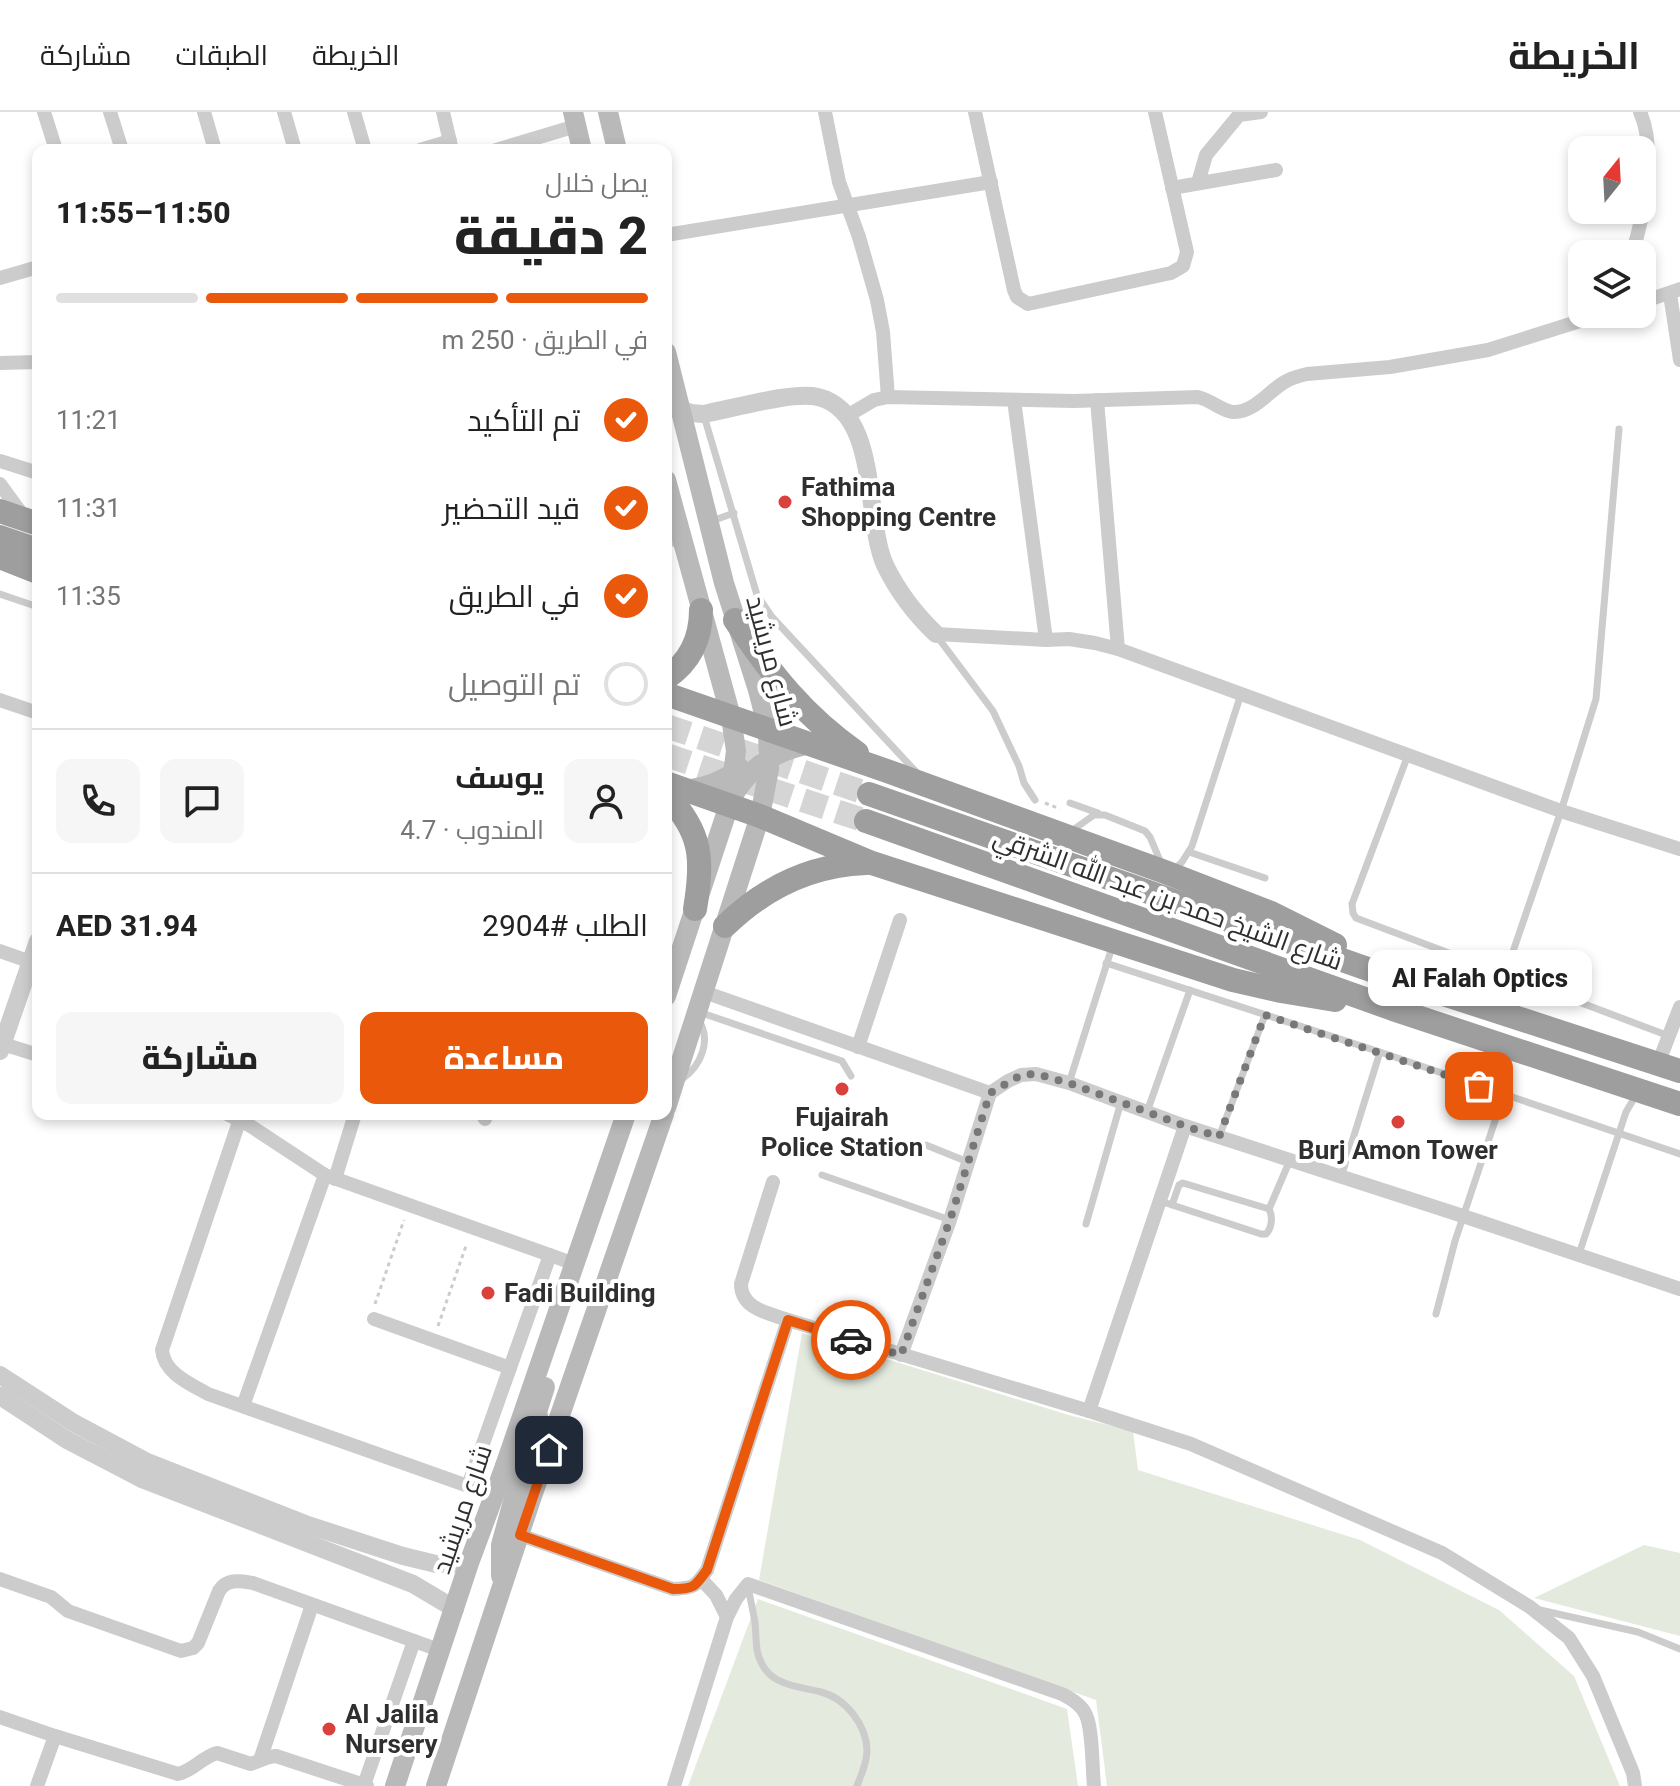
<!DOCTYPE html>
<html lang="ar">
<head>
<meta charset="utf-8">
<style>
	body { margin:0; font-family:Roboto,Cairo,sans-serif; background:#f6f6f6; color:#222; direction:rtl; height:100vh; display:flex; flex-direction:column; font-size:30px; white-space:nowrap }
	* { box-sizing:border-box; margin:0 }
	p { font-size:26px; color:#767676 }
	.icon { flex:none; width:44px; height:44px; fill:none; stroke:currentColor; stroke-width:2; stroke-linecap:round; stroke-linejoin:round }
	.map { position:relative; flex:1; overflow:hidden; direction:ltr }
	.drawer { position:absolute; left:32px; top:32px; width:640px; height:976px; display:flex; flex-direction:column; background:#fff; border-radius:16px; box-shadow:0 4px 12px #0003; direction:rtl }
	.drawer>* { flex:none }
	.needle { width:52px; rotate:18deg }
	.tools { position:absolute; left:1568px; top:24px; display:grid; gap:16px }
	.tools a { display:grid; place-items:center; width:88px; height:88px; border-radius:16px; background:#fff; box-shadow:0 4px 12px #0003; font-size:40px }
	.pin { position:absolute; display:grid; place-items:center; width:68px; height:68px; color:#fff; margin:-34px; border-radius:16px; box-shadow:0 4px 12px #0006 }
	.courier { position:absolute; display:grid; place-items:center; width:80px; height:80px; margin:-40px; border:6px solid #ea580c; border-radius:50%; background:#fff; color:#222; box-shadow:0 2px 10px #0007 }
	.bubble { position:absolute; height:56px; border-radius:16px; background:#fff; box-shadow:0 4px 12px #0003; font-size:26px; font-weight:800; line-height:56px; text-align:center; direction:rtl }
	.overview em { font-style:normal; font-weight:800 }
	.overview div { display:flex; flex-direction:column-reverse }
	.overview { display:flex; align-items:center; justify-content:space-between; height:136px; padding:0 24px }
	h1 { font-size:52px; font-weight:800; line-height:60px }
	.bar { display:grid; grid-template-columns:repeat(4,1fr); gap:12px 8px; align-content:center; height:96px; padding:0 24px }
	.bar i { height:10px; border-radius:6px; background:#e0e0e0 }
	.bar .selected { background:#ea580c }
	.bar p { grid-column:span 4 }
	.line { display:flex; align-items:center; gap:20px; padding:0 24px; border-top:2px solid #e0e0e0 }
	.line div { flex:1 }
	.round { display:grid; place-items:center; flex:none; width:84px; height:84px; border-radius:16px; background:#f6f6f6 }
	ol { padding:0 24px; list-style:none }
	li { display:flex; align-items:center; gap:24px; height:88px }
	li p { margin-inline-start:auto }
	li .icon { padding:8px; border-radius:50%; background:#ea580c; color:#fff; stroke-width:4 }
	li:last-child { color:#767676 }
	li i { width:44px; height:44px; border:4px solid #e0e0e0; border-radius:50% }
	.cta { display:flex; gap:16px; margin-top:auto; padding:16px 24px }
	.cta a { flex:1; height:92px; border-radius:16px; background:#ea580c; color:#fff; font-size:32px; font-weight:800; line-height:92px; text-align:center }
	.cta a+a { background:#f6f6f6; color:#222 }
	header { display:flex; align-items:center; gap:48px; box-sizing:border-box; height:112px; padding:0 40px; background:#fff; border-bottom:2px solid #e0e0e0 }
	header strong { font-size:38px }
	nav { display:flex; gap:44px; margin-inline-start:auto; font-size:28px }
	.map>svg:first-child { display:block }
	.green { fill:#e4ebde }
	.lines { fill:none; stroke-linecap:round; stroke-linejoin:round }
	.trunk-tunnel { stroke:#d5d5d5; stroke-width:24; stroke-dasharray:24 12; stroke-linecap:butt }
	.path { stroke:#ccc; stroke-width:3; stroke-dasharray:4 4; stroke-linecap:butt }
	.service { stroke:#ccc; stroke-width:7 }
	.minor { stroke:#ccc; stroke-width:14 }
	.tertiary { stroke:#ccc; stroke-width:18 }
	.secondary { stroke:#b9b9b9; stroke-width:20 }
	.trunk { stroke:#9e9e9e; stroke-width:24 }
	.done { stroke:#787878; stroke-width:8; stroke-dasharray:0 14.4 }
	.route { stroke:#ea580c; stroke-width:10 }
	.poi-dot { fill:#da413d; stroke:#fff; stroke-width:3 }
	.labels { text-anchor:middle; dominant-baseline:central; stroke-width:8; stroke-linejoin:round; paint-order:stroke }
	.poi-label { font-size:26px; font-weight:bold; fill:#2f2f2f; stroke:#fff; text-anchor:start }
	.street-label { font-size:26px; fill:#2f2f2f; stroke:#fff }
</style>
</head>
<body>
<header>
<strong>الخريطة</strong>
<nav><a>الخريطة</a><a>الطبقات</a><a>مشاركة</a></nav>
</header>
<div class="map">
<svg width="1680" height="1674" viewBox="0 0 1680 1674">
	<rect width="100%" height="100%" fill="#fff"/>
	<!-- green -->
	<g class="green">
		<polygon points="802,1221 1072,1304 1133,1319 1138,1358 1360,1428 1499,1498 1574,1564 1620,1674 1107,1674 1096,1588 759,1468"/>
		<polygon points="1644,1433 1680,1441 1680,1524 1534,1486"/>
		<polygon points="758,1487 1067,1597 1078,1674 688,1674"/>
	</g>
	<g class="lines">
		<!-- trunk-tunnel -->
		<g class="trunk-tunnel">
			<polyline points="666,614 869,682"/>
			<polyline points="666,643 866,709"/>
		</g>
		<!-- path -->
		<g class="path">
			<polyline points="1045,691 1060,697"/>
			<polyline points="375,1192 404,1108"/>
			<polyline points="438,1214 467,1131"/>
		</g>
		<!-- service -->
		<g class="service">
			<polyline points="704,304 757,483 772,505 918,662"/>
			<polyline points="709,410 734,401"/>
			<polyline points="0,482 38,495"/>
			<polyline points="936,523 993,599 1019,654 1024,671 1035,688"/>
			<polyline points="1408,643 1352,792 1353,801 1356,806 1669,924"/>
			<polyline points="1070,691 1098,701"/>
			<polyline points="1070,720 1094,703 1105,703 1145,719 1150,725 1161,751"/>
			<polyline points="1189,740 1265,766"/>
			<polyline points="1174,758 1182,750 1192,734 1241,582"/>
			<polyline points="1106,851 1380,940 1680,1042"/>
			<polyline points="1505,863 1561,699 1596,587 1619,317"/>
			<polyline points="699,900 842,949 851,964"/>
			<path d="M682,967C701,954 713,927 697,906"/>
			<polyline points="1069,971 1113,832"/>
			<polyline points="1147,1000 1190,878"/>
			<polyline points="1219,1025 1265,903"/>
			<polyline points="926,1033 968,1050"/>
			<polyline points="822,1063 950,1108"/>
			<polyline points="1341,1065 1380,940"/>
			<path d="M1160,1089L1261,1122H1266C1272,1116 1273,1104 1269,1097L1183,1071L1179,1073L1172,1093"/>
			<polyline points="1269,1097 1290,1048"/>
			<polyline points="1086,1112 1121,990"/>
			<polyline points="1579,1142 1626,1000 1636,983"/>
			<polyline points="1436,1202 1455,1129 1504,982"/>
			<path d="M748,1474C750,1486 753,1498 755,1511C757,1529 754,1541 765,1557C777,1574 802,1575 821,1580C845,1586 867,1613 867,1639C867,1651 861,1663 857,1674"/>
			<polyline points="1540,1498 1638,1520 1680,1537"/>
		</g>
		<!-- minor -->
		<g class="minor">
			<polyline points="44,0 56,38"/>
			<polyline points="110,0 122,38"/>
			<polyline points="204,0 215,38"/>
			<polyline points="284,0 295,38"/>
			<polyline points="354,0 365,38"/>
			<polyline points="443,0 452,38"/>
			<polyline points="825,0 839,70 859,125 877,188 883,220 888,285"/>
			<polyline points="975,0 1014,178 1017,185 1028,192 1171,161 1183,154 1187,140 1155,0"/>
			<polyline points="420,38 450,29"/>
			<polyline points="496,38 576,14"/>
			<polyline points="1198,71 1206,43 1239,3 1261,0"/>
			<polyline points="1172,76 1276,58"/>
			<polyline points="666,123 991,70"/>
			<path d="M1632,142C1644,104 1657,37 1640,0"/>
			<polyline points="0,166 38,155"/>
			<polyline points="1670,182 1680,248"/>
			<polyline points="1642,190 1680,177"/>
			<polyline points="0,251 38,250"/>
			<polyline points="1014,288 1046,528"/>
			<polyline points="1097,288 1118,537"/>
			<path d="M847,304L874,288L888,285L1074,289L1198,285C1211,288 1222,299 1233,300C1253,301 1267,281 1283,271C1290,266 1298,264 1307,262L1390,255L1488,238L1602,202"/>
			<polyline points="0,349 38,361"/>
			<polyline points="0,372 24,405"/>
			<polyline points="666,425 682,430"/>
			<polyline points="936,522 1046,528 1069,527 1095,531 1118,537 1561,699 1680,737"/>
			<polyline points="0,588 38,601"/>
			<polyline points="0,839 31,850"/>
			<polyline points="704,880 990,981"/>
			<polyline points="3,932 38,943"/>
			<polyline points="858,935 900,808"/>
			<polyline points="1658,952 1680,895"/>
			<polyline points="227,1002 249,1013 325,1063 575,1152"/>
			<polyline points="482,1002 485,1007"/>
			<path d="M240,1007L162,1238C164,1261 190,1272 208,1282L468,1374L550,1143"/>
			<polyline points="335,1067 355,1002"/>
			<path d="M773,1070L741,1172C741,1197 768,1201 788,1208L1089,1299L1191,1332L1442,1441L1530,1495L1569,1526L1593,1564L1633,1661L1635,1674"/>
			<polyline points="374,1207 510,1256"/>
			<polyline points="901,1243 950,1108 990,981 1008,969 1021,963 1036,962 1069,971 1185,1014 1463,1104 1680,1177"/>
			<polyline points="243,1294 325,1063"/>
			<polyline points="1089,1299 1185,1014"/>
			<path d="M520,1423L673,1477C694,1476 695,1475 707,1458L788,1208"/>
			<path d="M0,1467L51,1485L68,1499L181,1539L193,1536L198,1531L219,1479C227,1466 240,1469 253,1471L442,1539"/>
			<polyline points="701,1467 716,1483 727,1505"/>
			<path d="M0,1605L55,1624L178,1662C193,1659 202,1645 217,1641L251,1652L269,1645L276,1644L367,1674"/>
			<polyline points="260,1648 312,1493"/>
			<polyline points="364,1673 414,1529"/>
			<polyline points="37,1674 55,1624"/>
			<path d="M674,1674L727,1505L736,1487L748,1472L1062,1582C1072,1587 1082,1593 1086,1603C1093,1619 1092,1655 1094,1674"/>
		</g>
		<!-- tertiary -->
		<g class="tertiary">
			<path d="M680,297L691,301L703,302C732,297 792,279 818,285C880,300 864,407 885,453C897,478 915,502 936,522"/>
			<polyline points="0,939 38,829"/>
			<polyline points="0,1263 74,1311 147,1350 305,1412 403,1444 436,1452 469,1451"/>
			<polyline points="0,1284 67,1328 142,1367 413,1472 455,1497"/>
		</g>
		<!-- secondary -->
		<g class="secondary">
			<polyline points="573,0 582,38"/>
			<polyline points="608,0 617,38"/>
			<polyline points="666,240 724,471 758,578 768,617 769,657 760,704 666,996"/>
			<polyline points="666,368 731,605 736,639 729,693 666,884"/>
			<path d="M687,678C707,675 724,669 740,656"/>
			<path d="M732,686C749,654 777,638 812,632"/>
			<polyline points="545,1275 537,1300 539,1310 546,1315 558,1312"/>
			<polyline points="501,1464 501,1433 520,1364 518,1361 505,1354"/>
			<polyline points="395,1674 469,1451 505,1354 626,1002"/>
			<polyline points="436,1674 530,1390 664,1002"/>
		</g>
		<!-- trunk -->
		<g class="trunk">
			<polyline points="0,399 38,412"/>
			<polyline points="0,425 38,438"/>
			<polyline points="0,445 38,460"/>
			<path d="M735,508C770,561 804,604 857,641"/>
			<path d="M666,566C690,550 701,527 701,498"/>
			<polyline points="666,582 887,659 1165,760 1271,801 1335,833"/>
			<polyline points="666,671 760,704 872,751 1233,868 1281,879 1335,888"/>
			<polyline points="869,682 1385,863 1680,959"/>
			<path d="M666,683C703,720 703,749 695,797"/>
			<polyline points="866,709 1393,897 1680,992"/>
			<path d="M725,814C764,776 811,753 866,751"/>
		</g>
	</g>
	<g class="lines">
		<!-- done -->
		<polyline class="done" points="851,1228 901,1243 950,1108 990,981 1021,963 1036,962 1069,971 1185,1014 1219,1025 1265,903 1479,974"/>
		<!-- route -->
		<path class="route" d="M549,1338L520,1423L673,1477C694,1477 695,1475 707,1458L788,1208L851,1228"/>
	</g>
	<!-- markers -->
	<g class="poi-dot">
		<circle cx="785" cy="390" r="8"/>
		<circle cx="842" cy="977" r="8"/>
		<circle cx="1398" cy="1010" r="8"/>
		<circle cx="488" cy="1181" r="8"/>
		<circle cx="329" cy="1617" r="8"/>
	</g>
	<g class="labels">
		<!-- poi labels -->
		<g class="poi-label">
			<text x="801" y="375">Fathima<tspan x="801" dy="30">Shopping Centre</tspan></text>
			<text x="842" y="1005" text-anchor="middle">Fujairah<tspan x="842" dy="30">Police Station</tspan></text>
			<text x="1398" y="1038" text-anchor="middle">Burj Amon Tower</text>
			<text x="504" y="1181">Fadi Building</text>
			<text x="345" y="1602">Al Jalila<tspan x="345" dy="30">Nursery</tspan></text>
		</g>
		<!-- street labels -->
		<g class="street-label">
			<text transform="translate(772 549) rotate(75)">شارع مريشيد</text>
			<text transform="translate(1168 787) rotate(20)">شارع الشيخ حمد بن عبد الله الشرقي</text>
			<text transform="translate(462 1397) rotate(-71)">شارع مريشيد</text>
		</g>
	</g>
</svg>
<div class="tools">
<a><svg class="needle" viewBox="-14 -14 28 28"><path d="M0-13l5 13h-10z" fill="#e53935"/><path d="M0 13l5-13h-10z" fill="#767676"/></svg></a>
<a><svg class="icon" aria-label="layers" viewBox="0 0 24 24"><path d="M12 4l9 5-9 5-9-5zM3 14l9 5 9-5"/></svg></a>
</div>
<div class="pin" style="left:1479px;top:974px;background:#ea580c"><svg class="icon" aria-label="bag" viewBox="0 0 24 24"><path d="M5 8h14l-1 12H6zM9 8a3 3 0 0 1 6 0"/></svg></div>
<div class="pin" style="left:549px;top:1338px;background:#1f2937"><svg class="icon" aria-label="home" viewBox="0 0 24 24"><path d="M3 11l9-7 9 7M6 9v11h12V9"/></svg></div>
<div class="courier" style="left:851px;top:1228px"><svg class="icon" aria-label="car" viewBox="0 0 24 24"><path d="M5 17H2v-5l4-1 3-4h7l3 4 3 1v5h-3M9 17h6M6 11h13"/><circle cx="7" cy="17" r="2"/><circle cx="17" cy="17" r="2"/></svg></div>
<div class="bubble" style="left:1368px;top:838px;width:224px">Al Falah Optics</div>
<section class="drawer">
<div class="overview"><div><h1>2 دقيقة</h1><p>يصل خلال</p></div><em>11:50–11:55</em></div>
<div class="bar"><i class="selected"></i><i class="selected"></i><i class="selected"></i><i></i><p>في الطريق · 250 m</p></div>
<ol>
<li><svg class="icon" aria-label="check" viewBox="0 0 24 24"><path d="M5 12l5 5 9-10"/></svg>تم التأكيد<p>11:21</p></li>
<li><svg class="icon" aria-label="check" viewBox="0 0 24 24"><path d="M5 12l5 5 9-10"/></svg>قيد التحضير<p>11:31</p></li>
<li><svg class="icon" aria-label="check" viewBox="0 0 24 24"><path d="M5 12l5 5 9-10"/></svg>في الطريق<p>11:35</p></li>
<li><i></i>تم التوصيل</li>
</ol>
<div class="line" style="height:144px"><a class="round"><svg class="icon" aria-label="person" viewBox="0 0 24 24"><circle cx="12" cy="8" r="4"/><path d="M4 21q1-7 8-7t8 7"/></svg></a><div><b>يوسف</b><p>المندوب · 4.7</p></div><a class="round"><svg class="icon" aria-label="chat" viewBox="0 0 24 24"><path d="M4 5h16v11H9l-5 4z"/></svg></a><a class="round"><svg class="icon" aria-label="phone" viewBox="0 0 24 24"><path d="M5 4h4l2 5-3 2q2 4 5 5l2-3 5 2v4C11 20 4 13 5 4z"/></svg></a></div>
<div class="line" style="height:104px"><div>الطلب #2904</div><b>AED 31.94</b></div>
<div class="cta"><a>مساعدة</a><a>مشاركة</a></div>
</section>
</div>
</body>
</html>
